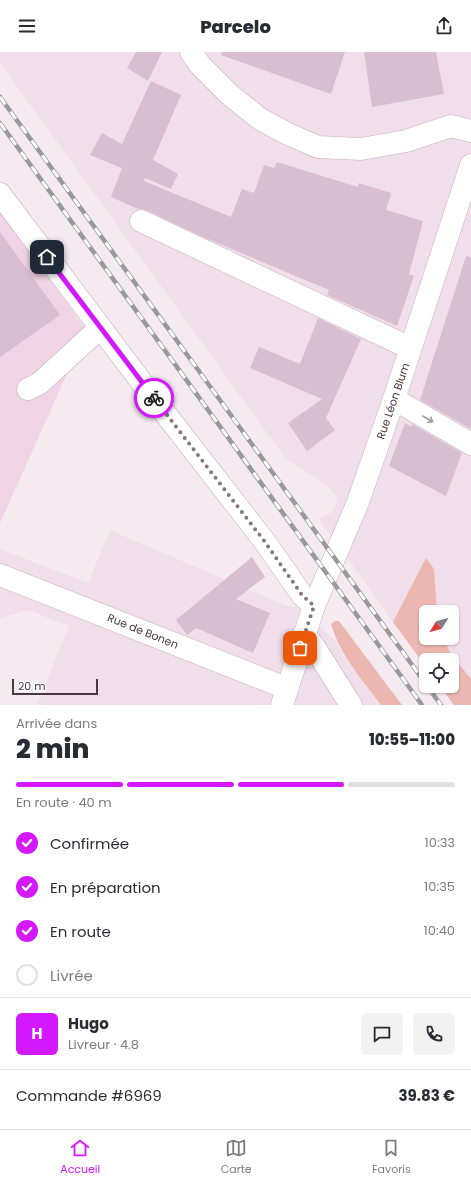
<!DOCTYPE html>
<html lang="fr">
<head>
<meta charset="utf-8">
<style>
	body { margin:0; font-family:Poppins,sans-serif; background:#f2f2f3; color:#2b2b33; height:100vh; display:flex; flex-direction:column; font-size:15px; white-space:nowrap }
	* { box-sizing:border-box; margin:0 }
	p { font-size:13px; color:#7c7c81 }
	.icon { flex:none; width:22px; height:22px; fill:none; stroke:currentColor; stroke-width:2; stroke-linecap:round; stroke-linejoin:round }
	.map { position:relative; height:653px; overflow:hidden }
	.panel { display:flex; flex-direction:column; background:#fff; flex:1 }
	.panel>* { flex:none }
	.needle { width:26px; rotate:233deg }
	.tools { position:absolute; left:419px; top:553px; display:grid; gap:8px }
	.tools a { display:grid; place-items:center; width:40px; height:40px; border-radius:6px; background:#fff; box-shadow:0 1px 3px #0004; font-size:20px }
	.scale { position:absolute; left:12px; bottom:10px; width:86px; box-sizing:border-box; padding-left:4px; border:2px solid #4b3745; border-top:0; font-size:11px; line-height:14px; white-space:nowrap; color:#4b3745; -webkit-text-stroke:3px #fff; paint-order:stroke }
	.pin { position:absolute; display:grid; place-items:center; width:34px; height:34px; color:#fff; margin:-17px; border-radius:8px; box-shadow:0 2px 6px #0006 }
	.courier { position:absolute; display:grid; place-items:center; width:40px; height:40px; margin:-20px; border:3px solid #d418ff; border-radius:50%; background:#fff; color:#222; box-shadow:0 1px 5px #0007 }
	.headline em { font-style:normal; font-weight:800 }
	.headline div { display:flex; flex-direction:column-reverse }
	.headline { display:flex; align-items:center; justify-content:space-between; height:68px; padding:0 16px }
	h1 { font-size:26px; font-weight:800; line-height:30px }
	.bar { display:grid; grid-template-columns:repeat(4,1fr); gap:6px 4px; align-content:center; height:48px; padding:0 16px }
	.bar i { height:5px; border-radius:3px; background:#e1e1e2 }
	.bar .selected { background:#d418ff }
	.bar p { grid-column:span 4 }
	.line { display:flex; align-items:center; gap:10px; padding:0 16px; border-top:1px solid #e1e1e2 }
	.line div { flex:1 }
	.round { display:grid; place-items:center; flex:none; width:42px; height:42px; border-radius:6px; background:#f2f2f3 }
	ol { padding:0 16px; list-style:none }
	li { display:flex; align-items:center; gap:12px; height:44px }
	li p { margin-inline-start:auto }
	li .icon { padding:4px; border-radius:50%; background:#d418ff; color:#fff; stroke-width:4 }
	li:last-child { color:#7c7c81 }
	li i { width:22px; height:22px; border:2px solid #e1e1e2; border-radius:50% }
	header { display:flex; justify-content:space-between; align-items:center; height:52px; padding:0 16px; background:#fff; font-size:18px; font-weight:800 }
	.dock { display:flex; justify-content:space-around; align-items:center; height:56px; border-top:1px solid #e1e1e2; background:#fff; font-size:11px; color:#7c7c81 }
	.dock a { display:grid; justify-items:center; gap:2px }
	.dock .selected { color:#d418ff }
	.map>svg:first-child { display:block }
	.residential { fill:#f1deeb; fill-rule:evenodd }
	.education { fill:#f0d3e5 }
	.green { fill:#ecb7b0 }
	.building { fill:#d8bed1 }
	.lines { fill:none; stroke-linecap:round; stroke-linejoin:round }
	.minor-casing { stroke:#c5aebe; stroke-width:23 }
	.minor { stroke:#fff; stroke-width:22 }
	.rail-casing { stroke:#999; stroke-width:4.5 }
	.rail { stroke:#fff; stroke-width:3; stroke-dasharray:9; stroke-linecap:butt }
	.oneway { stroke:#a59ba2 }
	.done { stroke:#877681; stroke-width:4; stroke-dasharray:0 7.2 }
	.route { stroke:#d418ff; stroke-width:5 }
	.labels { text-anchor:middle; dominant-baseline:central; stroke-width:4; stroke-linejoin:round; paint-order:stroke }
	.street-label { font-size:11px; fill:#4b3745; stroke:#fff }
</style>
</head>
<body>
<header><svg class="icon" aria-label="menu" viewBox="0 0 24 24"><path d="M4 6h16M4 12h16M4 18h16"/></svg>Parcelo<svg class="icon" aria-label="share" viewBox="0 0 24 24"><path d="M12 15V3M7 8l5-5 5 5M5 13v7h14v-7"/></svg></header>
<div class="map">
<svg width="471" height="653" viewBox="0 0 471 653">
	<rect width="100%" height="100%" fill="#f6eaf1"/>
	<!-- residential -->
	<g class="residential">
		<path d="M0,0H471V653H454L440,634H452V608H426V615L319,467L332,460L338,446L328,434L285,406L0,11ZM426,560H452V586H426Z"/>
		<polygon points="110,478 289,555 297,555 336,589 344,605 381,653 37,653 69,574 28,558 0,566 0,497 88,531"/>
	</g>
	<!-- education -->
	<polygon class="education" points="0,160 96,291 74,306 0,471"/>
	<!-- green -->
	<g class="green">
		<polygon points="426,506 434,517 437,560 426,560 426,586 444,586 450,601 471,627 471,653 454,653 440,634 452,634 452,608 426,608 426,615 393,570"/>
		<path d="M335,569H339L402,653H381C361,626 341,605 331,572Z"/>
	</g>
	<!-- building -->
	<g class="building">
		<polygon points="136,0 162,0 148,29 127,16"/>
		<polygon points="222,0 345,0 331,42 221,3"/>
		<polygon points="364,0 436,0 444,42 372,55"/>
		<polygon points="151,29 181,43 153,108 178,122 171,137 145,126 144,129 231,165 242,137 254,141 264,113 274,116 277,110 358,135 359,131 391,141 386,158 423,169 409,222 414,224 397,274 327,243 329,238 203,185 146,158 138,157 111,145 122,116 90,103 102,81 122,92"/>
		<polygon points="0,180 60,263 0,305"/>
		<polygon points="466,204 471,205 471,377 420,348"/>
		<polygon points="318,266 361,287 326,366 335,378 307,399 288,371 322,347 250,316 259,295 300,312"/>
		<polygon points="405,371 411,375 412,372 462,401 446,444 389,414"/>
		<polygon points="252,505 265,525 236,547 270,561 253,601 196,576 187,583 176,568"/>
	</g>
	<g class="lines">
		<!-- minor casing -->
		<g class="minor-casing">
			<g id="minor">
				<polyline points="191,0 200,13 230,43 260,67 288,82 318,95 361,97 406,89 451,74 471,79"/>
				<polyline points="0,142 161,356 265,490 302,543 314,554"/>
				<polyline points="141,169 410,296"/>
				<polyline points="28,337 40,331 100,276"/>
				<polyline points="394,347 471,392"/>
				<polyline points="0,523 286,636"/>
				<polyline points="304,582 315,596 351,653"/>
				<polyline points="282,653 314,554 358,450 394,347 471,113"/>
			</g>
		</g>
		<!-- minor -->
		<use href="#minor" class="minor"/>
		<!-- rail casing -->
		<g class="rail-casing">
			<g id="rail">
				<polyline points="0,45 426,632"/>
				<polyline points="0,71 422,653"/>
				<polyline points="427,634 441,653"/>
			</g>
		</g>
		<!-- rail -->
		<use href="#rail" class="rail"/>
	</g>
	<!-- one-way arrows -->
	<defs><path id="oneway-shaft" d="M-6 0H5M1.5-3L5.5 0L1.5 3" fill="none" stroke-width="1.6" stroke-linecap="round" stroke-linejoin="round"/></defs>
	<use class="oneway" href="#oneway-shaft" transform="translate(428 367) rotate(30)"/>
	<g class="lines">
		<!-- done -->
		<polyline class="done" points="154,346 265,490 302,543 314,554 300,596"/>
		<!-- route -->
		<polyline class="route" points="47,205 154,346"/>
	</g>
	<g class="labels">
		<!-- street labels -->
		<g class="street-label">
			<text transform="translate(393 349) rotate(-71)">Rue Léon Blum</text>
			<text transform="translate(143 579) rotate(22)">Rue de Bonen</text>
		</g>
	</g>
</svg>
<div class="tools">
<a><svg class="needle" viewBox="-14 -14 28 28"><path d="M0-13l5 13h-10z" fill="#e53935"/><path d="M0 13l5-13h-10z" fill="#7c7c81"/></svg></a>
<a><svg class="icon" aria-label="locate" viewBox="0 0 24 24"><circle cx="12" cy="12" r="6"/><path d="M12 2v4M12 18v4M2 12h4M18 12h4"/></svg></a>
</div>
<div class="scale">20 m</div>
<div class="pin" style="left:300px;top:596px;background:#ea580c"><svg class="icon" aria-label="bag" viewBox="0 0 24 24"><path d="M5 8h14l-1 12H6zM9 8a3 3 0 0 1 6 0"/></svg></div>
<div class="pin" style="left:47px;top:205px;background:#1f2937"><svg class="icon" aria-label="home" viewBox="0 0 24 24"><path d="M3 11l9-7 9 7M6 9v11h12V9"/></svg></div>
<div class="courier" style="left:154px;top:346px"><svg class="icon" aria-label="bike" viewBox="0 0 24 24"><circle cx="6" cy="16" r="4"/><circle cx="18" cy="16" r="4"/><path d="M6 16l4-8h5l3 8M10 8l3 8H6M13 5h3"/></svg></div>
</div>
<section class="panel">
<div class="headline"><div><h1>2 min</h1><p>Arrivée dans</p></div><em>10:55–11:00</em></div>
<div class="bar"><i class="selected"></i><i class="selected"></i><i class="selected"></i><i></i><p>En route · 40 m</p></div>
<ol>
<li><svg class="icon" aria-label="check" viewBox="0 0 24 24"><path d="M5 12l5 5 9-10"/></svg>Confirmée<p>10:33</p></li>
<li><svg class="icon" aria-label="check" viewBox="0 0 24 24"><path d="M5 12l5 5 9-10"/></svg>En préparation<p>10:35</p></li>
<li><svg class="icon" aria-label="check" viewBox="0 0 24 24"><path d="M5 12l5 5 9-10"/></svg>En route<p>10:40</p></li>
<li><i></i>Livrée</li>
</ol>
<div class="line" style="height:72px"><b class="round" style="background:#d418ff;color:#fff">H</b><div><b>Hugo</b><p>Livreur · 4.8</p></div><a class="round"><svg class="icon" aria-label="chat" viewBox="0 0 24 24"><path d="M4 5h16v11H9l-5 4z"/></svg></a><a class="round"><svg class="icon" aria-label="phone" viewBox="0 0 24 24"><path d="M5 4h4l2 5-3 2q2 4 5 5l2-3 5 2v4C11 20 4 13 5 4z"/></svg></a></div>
<div class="line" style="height:52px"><div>Commande #6969</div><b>39.83 €</b></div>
</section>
<nav class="dock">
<a class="selected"><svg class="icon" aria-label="home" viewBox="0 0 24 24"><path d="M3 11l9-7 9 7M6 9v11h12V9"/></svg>Accueil</a>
<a><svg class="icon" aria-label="map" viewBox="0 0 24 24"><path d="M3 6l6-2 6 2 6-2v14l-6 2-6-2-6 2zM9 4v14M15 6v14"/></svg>Carte</a>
<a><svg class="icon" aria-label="saved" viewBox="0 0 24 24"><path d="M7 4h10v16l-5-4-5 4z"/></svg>Favoris</a>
</nav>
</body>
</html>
